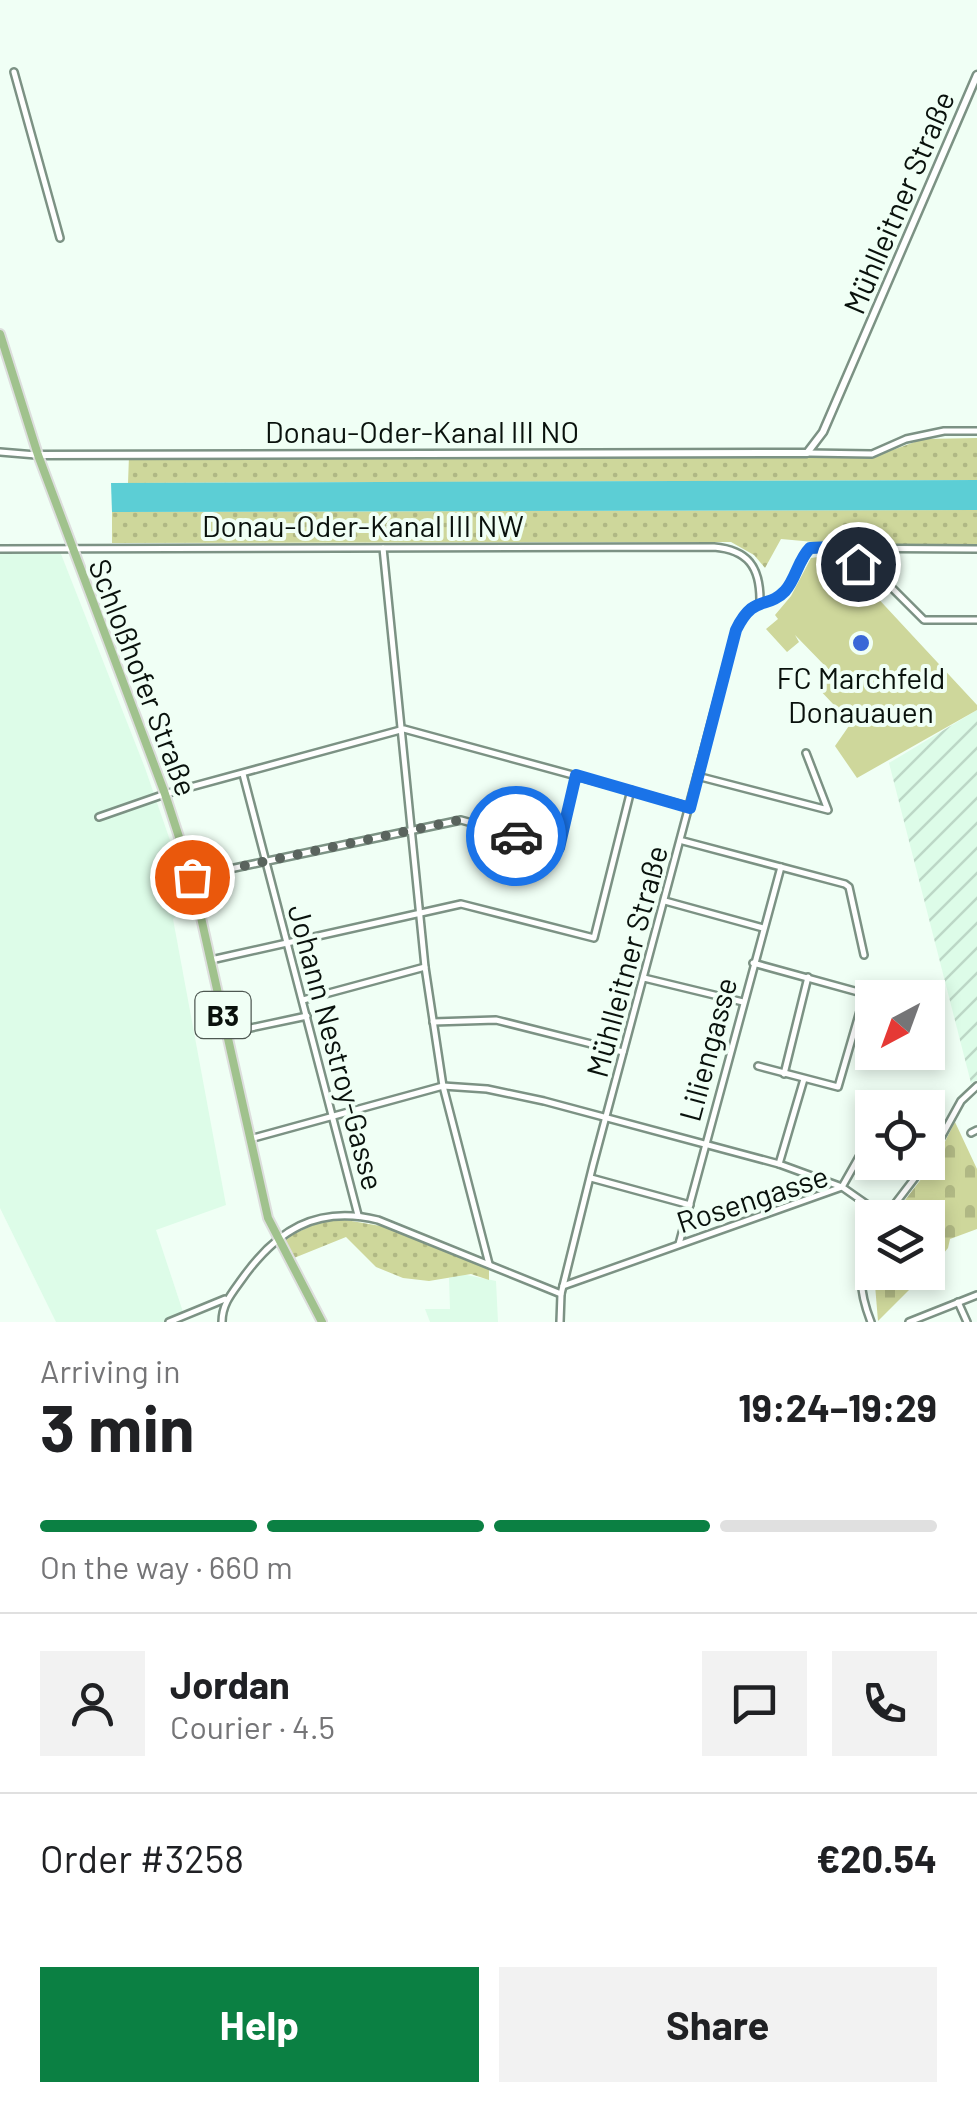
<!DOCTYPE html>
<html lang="en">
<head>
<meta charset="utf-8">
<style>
	body { margin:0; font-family:Barlow,sans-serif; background:#f2f2f2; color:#202124; height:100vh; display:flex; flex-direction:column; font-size:38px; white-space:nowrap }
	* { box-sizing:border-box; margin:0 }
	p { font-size:32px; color:#757577 }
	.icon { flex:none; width:55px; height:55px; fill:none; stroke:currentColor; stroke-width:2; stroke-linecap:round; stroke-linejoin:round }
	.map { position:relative; height:1322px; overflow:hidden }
	.sheet { display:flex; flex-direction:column; background:#fff; flex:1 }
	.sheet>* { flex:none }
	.needle { width:65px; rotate:221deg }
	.controls { position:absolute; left:855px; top:980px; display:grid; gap:20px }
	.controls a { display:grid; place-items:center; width:90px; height:90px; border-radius:0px; background:#fff; box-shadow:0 5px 15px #0003; font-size:50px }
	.pin { position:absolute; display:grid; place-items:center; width:85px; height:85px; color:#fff; margin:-42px; border:5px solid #fff; border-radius:50%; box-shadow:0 2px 10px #0007 }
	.courier { position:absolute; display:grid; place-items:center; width:100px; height:100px; margin:-50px; border:8px solid #1a73e8; border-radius:50%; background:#fff; color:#222; box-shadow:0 2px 12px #0007 }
	.head em { font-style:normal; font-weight:700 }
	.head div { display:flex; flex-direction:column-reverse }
	.head { display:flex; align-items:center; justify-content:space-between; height:170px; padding:0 40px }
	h1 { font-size:65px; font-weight:700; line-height:75px }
	.bar { display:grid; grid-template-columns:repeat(4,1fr); gap:15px 10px; align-content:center; height:120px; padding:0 40px }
	.bar i { height:12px; border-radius:8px; background:#e0e0e0 }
	.bar .selected { background:#0b8043 }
	.bar p { grid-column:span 4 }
	.line { display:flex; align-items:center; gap:25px; padding:0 40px; border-top:2px solid #e0e0e0 }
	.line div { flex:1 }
	.round { display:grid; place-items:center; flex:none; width:105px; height:105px; border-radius:0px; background:#f2f2f2 }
	.action { display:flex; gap:20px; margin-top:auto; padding:20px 40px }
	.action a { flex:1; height:115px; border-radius:0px; background:#0b8043; color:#fff; font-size:40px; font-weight:700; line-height:115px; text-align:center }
	.action a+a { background:#f2f2f2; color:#202124 }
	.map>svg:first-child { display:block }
	.built { fill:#ddfce8 }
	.industrial { fill:url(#industrial-furrows) }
	.cemetery { fill:url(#cemetery-stones) }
	.park { fill:url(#park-dots) }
	.pitch { fill:#ced79b }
	.water { fill:#5cced5 }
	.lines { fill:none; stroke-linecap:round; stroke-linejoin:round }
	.minor-casing { stroke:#7c9284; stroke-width:10 }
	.tertiary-casing { stroke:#7c9284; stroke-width:11 }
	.primary-casing { stroke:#dddedd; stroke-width:12 }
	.minor { stroke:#fff; stroke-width:5 }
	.tertiary { stroke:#fff; stroke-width:6 }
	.primary { stroke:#a0c28d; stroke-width:8 }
	.done { stroke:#5a645e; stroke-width:10; stroke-dasharray:0 18 }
	.route { stroke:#1a73e8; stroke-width:12 }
	.poi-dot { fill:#3967d7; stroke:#f0fff5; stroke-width:4 }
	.labels { text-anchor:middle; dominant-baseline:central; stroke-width:8; stroke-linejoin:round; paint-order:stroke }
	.shield { fill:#f0fff5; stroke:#4e5852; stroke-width:2.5 }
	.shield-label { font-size:28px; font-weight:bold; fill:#09110c }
	.street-label { font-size:30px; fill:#09110c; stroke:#f0fff5 }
	.poi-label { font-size:30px; fill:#09110c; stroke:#f0fff5 }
</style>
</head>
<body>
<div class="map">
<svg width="977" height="1322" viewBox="0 0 977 1322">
	<defs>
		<pattern id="industrial-furrows" width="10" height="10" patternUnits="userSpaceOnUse" patternTransform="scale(2.5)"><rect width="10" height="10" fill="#ddfce8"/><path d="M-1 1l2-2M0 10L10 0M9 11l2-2" fill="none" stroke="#bcd7c6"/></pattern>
		<pattern id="cemetery-stones" width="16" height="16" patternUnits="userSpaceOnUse" patternTransform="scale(2.5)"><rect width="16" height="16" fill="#ced79b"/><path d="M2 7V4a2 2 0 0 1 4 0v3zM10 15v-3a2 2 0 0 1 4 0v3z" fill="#b0b884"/></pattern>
		<pattern id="park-dots" width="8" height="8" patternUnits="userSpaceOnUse" patternTransform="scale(2.5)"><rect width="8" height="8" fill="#ced79b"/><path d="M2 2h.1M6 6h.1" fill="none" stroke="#b0b884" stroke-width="1.8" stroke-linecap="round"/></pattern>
	</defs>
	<rect width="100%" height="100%" fill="#f0fff5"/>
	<!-- built -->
	<g class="built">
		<polygon points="0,553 61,554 145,768 192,904 173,919 226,1205 156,1230 184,1315 169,1322 56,1322 0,1208"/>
		<polygon points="462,1274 496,1281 498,1322 430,1322 425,1309 450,1309 449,1278"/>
	</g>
	<!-- industrial -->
	<polygon class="industrial" points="977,710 977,1080 971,1083 889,763"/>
	<!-- cemetery -->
	<g class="cemetery">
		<polygon points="955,1122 977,1169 977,1229 950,1239 948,1248 928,1272 928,1218 892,1217 935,1161"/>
		<polygon points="927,1272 878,1321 874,1273"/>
	</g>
	<!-- park -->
	<g class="park">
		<polygon points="977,438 977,480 128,483 129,456 816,458 876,456 923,439"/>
		<polygon points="977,510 977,547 869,547 781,539 765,568 754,555 731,542 112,543 112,512"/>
		<polygon points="340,1219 392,1228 489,1268 489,1280 471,1274 429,1281 403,1278 376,1267 346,1237 294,1258 285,1242 287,1237 322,1221"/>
	</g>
	<!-- pitch -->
	<polygon class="pitch" points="825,556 846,564 977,705 977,710 857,778 835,746 851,723 817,687 830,671 795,635 799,642 787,652 766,629 778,619 775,615 791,596 811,558"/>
	<!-- water -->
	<polygon class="water" points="977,480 977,510 112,512 111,483"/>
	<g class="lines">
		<!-- minor casing -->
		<g class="minor-casing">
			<g id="minor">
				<polyline points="14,72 60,238"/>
				<polyline points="0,452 36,455"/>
				<polyline points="807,453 872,454 906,439 944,431 977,431"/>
				<polyline points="383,548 425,967 443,1086 489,1264"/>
				<polyline points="833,548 883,579 924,620 977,620"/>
				<path d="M0,549L714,547C748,550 760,567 760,600"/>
				<polyline points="243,774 358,1215"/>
				<polyline points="697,776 828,810 806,753"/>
				<polyline points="99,817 165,794 404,729 690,807"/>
				<polyline points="683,841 845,884 849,887 864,955"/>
				<polyline points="192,877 461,820 559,847 576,775"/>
				<polyline points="665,901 763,928"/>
				<polyline points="211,960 461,904 594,938 631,790"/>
				<polyline points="753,963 880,998"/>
				<polyline points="644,978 743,1002"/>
				<polyline points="303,1000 425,967"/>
				<polyline points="433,1022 496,1020 623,1052"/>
				<polyline points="227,1033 307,1016"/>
				<polyline points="758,1066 838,1087 865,994"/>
				<polyline points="784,1074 808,977"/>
				<polyline points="804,1079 779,1164 842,1187 872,1134"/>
				<polyline points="971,1133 977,1130"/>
				<polyline points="250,1139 443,1086 487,1089 544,1101 779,1164"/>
				<polyline points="928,1161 961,1101 977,1086"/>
				<polyline points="591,1178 690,1205"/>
				<polyline points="679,1244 781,867"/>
				<polyline points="563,1286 842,1187 885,1217 927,1162"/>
				<polyline points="958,1302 967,1322"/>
				<polyline points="169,1322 225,1299"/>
				<path d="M222,1322C222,1304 232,1293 242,1279C276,1231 316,1205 378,1220L561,1294"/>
				<path d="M560,1322L561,1294L593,1165L736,630C753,593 767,610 785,591C796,579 799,560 811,548L977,549"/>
				<path d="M871,1322C858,1289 858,1269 872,1236"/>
				<polyline points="909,1322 977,1295"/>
			</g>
		</g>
		<!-- tertiary casing -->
		<g class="tertiary-casing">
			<polyline id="tertiary" points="38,455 807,453 823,432 977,75"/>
		</g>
		<!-- primary casing -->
		<g class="primary-casing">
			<polyline id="primary" points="0,334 38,455 165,794 192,877 268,1218 322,1322"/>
		</g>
		<!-- minor -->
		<use href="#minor" class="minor"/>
		<!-- tertiary -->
		<use href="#tertiary" class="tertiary"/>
		<!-- primary -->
		<use href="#primary" class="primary"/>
	</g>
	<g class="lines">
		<!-- done -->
		<polyline class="done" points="192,877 460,820 516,836"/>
		<!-- route -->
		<path class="route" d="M516,836L559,848L576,775L690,808L736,630C754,593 767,610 785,591C796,579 798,560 810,548L831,547L858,564"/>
	</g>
	<!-- markers -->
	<circle class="poi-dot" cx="861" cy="643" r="10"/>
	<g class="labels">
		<!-- shield labels -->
		<rect class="shield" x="195.5" y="992" width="55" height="46" rx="8"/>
		<g class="shield-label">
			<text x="223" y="1015">B3</text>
		</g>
		<!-- street labels -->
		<g class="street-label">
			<text transform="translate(898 202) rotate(-67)">Mühlleitner Straße</text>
			<text x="422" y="431">Donau-Oder-Kanal III NO</text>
			<text x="363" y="525">Donau-Oder-Kanal III NW</text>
			<text transform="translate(144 677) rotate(69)">Schloßhofer Straße</text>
			<text transform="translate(626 961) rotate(-75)">Mühlleitner Straße</text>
			<text transform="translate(337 1047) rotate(75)">Johann Nestroy-Gasse</text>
			<text transform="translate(707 1049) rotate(-75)">Liliengasse</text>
			<text transform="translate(752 1198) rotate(-18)">Rosengasse</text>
		</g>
		<!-- poi labels -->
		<g class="poi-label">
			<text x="861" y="677">FC Marchfeld<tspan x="861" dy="34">Donauauen</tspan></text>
		</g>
	</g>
</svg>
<div class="controls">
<a><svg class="needle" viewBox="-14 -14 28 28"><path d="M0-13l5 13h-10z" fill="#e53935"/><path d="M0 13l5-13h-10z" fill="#757577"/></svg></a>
<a><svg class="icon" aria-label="locate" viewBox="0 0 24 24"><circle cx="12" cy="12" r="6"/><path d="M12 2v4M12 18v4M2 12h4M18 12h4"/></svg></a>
<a><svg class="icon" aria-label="layers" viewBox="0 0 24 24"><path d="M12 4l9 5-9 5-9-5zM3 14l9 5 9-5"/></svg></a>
</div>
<div class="pin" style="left:192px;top:877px;background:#ea580c"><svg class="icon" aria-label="bag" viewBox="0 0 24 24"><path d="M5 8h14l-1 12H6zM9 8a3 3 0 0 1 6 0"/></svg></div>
<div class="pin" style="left:858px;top:564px;background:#1f2937"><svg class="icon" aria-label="home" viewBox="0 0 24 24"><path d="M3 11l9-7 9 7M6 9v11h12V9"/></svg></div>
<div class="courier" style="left:516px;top:836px"><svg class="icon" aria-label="car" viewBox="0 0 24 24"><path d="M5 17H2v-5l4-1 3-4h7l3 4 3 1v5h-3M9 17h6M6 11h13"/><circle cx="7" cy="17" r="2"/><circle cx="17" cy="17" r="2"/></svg></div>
</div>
<section class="sheet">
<div class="head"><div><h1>3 min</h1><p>Arriving in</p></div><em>19:24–19:29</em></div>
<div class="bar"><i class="selected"></i><i class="selected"></i><i class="selected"></i><i></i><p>On the way · 660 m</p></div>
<div class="line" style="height:180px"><a class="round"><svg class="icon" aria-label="person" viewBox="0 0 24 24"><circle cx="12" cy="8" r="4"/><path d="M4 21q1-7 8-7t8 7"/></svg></a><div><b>Jordan</b><p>Courier · 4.5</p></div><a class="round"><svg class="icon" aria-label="chat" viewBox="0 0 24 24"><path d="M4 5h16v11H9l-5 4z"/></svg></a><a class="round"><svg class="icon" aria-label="phone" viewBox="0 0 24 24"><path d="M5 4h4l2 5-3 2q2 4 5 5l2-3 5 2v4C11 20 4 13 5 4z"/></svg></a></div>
<div class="line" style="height:130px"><div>Order #3258</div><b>€20.54</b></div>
<div class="action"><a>Help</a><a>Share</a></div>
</section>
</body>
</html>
